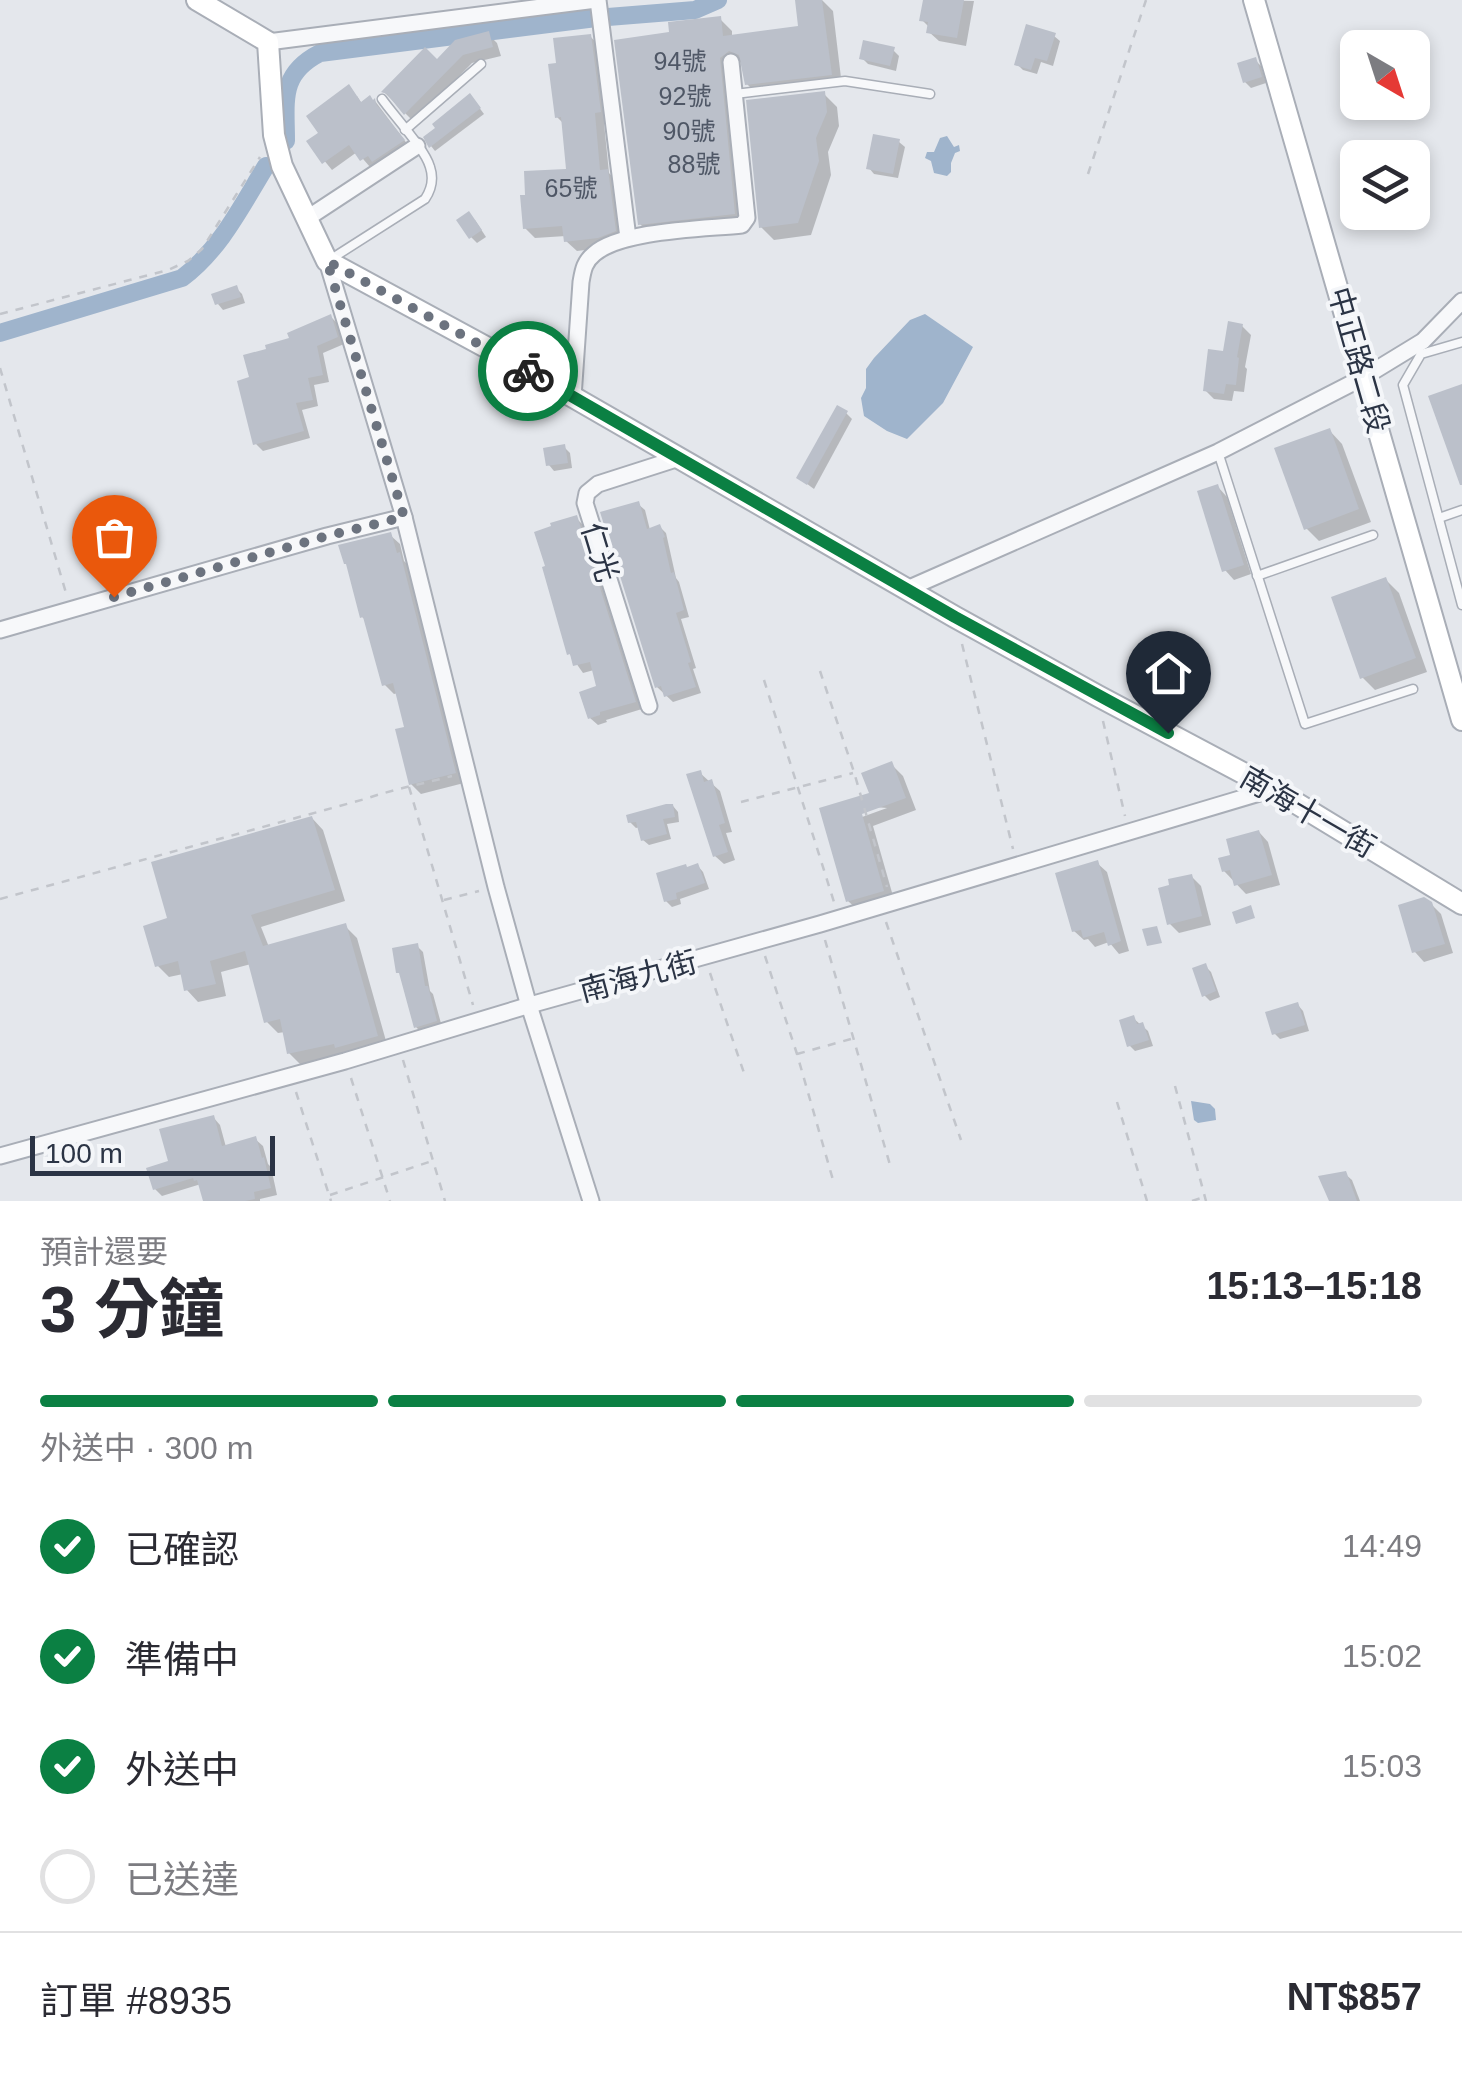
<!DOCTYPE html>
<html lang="zh-TW">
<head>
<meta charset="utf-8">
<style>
	body { margin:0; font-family:Helvetica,"Noto Sans TC",sans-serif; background:#f2f2f3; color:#2b2b33; height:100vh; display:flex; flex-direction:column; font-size:38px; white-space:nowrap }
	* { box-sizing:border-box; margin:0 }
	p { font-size:32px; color:#7c7c81 }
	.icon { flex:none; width:55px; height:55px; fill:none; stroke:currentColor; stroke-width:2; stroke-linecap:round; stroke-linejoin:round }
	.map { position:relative; height:1201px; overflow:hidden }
	.details { display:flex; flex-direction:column; background:#fff; flex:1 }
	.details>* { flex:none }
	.needle { width:65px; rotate:141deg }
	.tools { position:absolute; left:1340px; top:30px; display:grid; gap:20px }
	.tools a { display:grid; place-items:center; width:90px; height:90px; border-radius:15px; background:#fff; box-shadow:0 5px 15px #0003; font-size:50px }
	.scale { position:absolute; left:30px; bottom:25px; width:245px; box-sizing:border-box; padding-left:10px; border:5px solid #2b3445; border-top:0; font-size:28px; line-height:35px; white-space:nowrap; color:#2b3445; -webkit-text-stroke:8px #f4f6f9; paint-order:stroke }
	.pin { position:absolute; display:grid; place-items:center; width:85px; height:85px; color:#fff; margin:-102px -42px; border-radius:50% 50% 50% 0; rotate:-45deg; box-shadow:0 0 10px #0007 }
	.pin .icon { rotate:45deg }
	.courier { position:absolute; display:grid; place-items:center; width:100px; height:100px; margin:-50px; border:8px solid #0b8043; border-radius:50%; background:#fff; color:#222; box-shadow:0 2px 12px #0007 }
	.head em { font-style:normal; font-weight:700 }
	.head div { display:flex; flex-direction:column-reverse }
	.head { display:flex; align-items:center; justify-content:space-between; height:170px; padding:0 40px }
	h1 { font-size:65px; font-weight:700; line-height:75px }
	.bar { display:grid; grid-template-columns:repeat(4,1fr); gap:15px 10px; align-content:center; height:120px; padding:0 40px }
	.bar i { height:12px; border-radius:8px; background:#e1e1e2 }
	.bar .active { background:#0b8043 }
	.bar p { grid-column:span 4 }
	.line { display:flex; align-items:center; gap:25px; padding:0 40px; border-top:2px solid #e1e1e2 }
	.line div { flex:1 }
	ol { padding:0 40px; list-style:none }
	li { display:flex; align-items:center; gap:30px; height:110px }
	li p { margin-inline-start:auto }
	li .icon { padding:10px; border-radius:50%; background:#0b8043; color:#fff; stroke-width:4 }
	li:last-child { color:#7c7c81 }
	li i { width:55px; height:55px; border:5px solid #e1e1e2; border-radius:50% }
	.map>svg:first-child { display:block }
	.water { fill:#9fb4cc }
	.shadow { fill:#0003; fill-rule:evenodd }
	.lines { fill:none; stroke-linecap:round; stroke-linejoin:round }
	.canal { stroke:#9fb4cc; stroke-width:18 }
	.building { fill:#bbc0ca }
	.lane-casing { stroke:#a9aeb7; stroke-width:11 }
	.street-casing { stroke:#a9aeb7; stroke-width:19 }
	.secondary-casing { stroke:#a9aeb7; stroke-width:24 }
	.path { stroke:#c2c5cb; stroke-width:2.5; stroke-dasharray:8 8; stroke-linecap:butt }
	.lane { stroke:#f7f8fa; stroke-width:8 }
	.street { stroke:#f7f8fa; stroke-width:15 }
	.secondary { stroke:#fff; stroke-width:20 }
	.done { stroke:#6c737f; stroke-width:10; stroke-dasharray:0 18 }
	.route { stroke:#0b8043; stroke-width:12 }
	.labels { text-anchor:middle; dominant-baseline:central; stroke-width:8; stroke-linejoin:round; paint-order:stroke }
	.number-label { font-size:25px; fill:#4f5766 }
	.street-label { font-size:30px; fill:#2b3445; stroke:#f4f6f9 }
</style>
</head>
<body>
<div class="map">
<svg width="1462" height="1201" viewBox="0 0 1462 1201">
	<rect width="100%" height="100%" fill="#e4e7ec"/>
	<!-- water -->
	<g class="water">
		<polygon points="947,136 954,147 959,145 960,151 955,153 951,163 951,172 947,176 934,173 931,161 925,158 927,152 934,152 940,138"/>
		<polygon points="925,314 973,347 943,403 907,439 887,431 864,416 861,398 866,388 866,369 874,358 910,320"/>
		<polygon points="1191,1101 1210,1104 1215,1109 1216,1120 1198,1123 1194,1120"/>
	</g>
	<!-- shadow -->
	<g class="shadow">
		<polygon points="822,0 833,11 842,86 759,96 747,84 743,60 731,71 746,225 652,236 640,224 671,34 720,19 732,31 732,37 801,28"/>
		<polygon points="925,0 974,1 966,46 939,41 929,32 930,28 922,20"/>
		<polygon points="488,34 497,43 501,56 472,63 414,122 384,92"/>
		<polygon points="590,36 600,47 610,122 604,123 609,173 617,182 625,241 609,247 577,251 566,241 566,236 535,238 525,228 569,171 564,124 557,117 559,65"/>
		<polygon points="1054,36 1060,41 1053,66 1041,62 1037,74 1023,70 1017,64"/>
		<polygon points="893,50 899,56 896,71 868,64 862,58"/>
		<polygon points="1255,60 1261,66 1266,83 1251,88 1245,82"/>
		<polygon points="824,94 837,107 839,126 828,152 831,175 811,235 774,240 761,227"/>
		<polygon points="357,96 362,104 375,101 411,149 382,168 376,163 370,167 357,152 332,170 309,142"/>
		<polygon points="475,102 484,114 435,151 431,146 439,129"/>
		<polygon points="899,142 905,147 898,178 874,174 869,168"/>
		<polygon points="475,220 486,237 477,243 471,237"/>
		<polygon points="236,288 242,294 245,303 223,310 218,304"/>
		<polygon points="331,317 338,324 344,344 323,353 329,382 314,385 318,406 302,410 310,438 263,451 256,444 252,378 292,339"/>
		<polygon points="1242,326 1251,335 1245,367 1247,369 1244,392 1234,391 1232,401 1214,399 1205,390"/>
		<polygon points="846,413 852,419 814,489 799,478"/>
		<polygon points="1329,430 1342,444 1371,522 1319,541 1306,528"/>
		<polygon points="564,447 570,453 572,468 554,471 549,465"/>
		<polygon points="1218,487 1227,497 1251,574 1234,580 1225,570"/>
		<polygon points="638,504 645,510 650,530 660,527 666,533 676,578 679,582 689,617 681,619 696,668 693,669 701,693 673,702 657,687"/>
		<polygon points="576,518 584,526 642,709 606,720 607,722 598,725 590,718 599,688 594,670 583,673 569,653"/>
		<polygon points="390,535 400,544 404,561 408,565 464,783 421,794 411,784 407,729 398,693 394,694 384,684 367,621 362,617"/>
		<polygon points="1386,580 1399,593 1427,672 1375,690 1362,677"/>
		<path d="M891,764L903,776L916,810L873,826L895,903L861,913L848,901L822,810L872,795ZM874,807L887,808L851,821L850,816Z"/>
		<polygon points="700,773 720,791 732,832 726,833 735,860 724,864 715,856"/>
		<polygon points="673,806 678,812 679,822 667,824 671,839 649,845 643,840 640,827 636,828 630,822"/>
		<polygon points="312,818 323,830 345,901 261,927 269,947 345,926 357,938 388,1048 301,1065 289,1053 285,1032 278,1033 267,1022 251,964 221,972 226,996 198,1002 187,990 183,974 169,977 157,965 170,920"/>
		<polygon points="1259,832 1268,842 1280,885 1246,894 1224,871"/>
		<polygon points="1097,863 1107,872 1129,951 1119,954 1109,942 1095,947 1088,939 1084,940 1074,931"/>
		<polygon points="698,866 703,872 709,889 680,899 681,904 672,907 666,901 687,869"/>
		<polygon points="1191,876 1201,886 1211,925 1179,933 1169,923"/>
		<polygon points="1431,904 1441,914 1453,953 1424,962 1415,952"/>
		<polygon points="417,946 423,952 430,991 433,994 442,1027 422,1033 416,1027"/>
		<polygon points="1205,966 1211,972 1220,997 1210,1001 1204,995"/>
		<polygon points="1298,1005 1303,1011 1309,1031 1280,1039 1274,1033"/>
		<polygon points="1133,1018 1148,1031 1153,1046 1135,1051 1129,1045"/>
		<polygon points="213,1117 220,1125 226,1147 255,1139 263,1146 268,1164 271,1167 277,1195 260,1199 260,1201 205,1201 201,1184 162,1196 155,1189 171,1163"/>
		<polygon points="1345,1174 1352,1180 1360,1201 1331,1201"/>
	</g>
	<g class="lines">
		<!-- canal -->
		<g class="canal">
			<polyline points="608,17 695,10 718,0"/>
			<path d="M286,141C286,101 279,74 320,53L596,18"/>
			<path d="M0,333L182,278C220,250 242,205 266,166"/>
		</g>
	</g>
	<!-- building -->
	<g class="building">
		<polygon points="795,0 822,0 832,75 745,85 739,55 729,51 720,58 735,214 638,225 614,40 669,32 668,22 721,16 723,36 798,26"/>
		<polygon points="923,0 964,0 957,38 926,33 928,22 919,21"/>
		<polygon points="1026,24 1056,33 1047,61 1035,58 1031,70 1014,65"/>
		<polygon points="489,31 493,47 463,55 404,115 387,94 381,92 425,47 437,59 455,40"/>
		<polygon points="591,34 601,112 595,113 600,170 608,169 616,231 598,238 564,242 562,226 523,229 520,195 525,195 524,171 566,169 561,117 555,118 548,64 556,63 553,38"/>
		<polygon points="863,40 895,47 890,66 859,59"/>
		<polygon points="1256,57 1262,77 1243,83 1237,63"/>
		<polygon points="349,84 361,102 370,95 373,100 375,98 376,104 405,140 372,162 368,156 360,161 349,145 322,164 306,141 318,133 306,116"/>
		<polygon points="825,91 827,112 816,138 819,161 798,223 759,228 746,100"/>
		<polygon points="470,93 481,108 429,148 423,137 435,128 432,124"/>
		<polygon points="873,134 900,139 893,174 866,169"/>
		<polygon points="469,211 482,230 469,239 456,220"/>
		<polygon points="237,285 241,297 215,305 211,294"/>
		<polygon points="331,314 338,337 317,346 323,375 308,378 313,400 296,403 304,431 253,445 237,381 249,377 243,355 266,349 265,345 289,338 287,333"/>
		<polygon points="1228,321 1243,324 1237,357 1239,358 1236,385 1226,384 1224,394 1203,391 1208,349 1223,351"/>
		<polygon points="1462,384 1462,485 1460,485 1428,396"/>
		<polygon points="837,405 848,411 807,485 796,478"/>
		<polygon points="1330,428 1359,509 1304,530 1274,448"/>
		<polygon points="565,444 568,463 546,466 543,448"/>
		<polygon points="1218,484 1244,565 1222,572 1197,491"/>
		<polygon points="639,501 647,529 660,524 665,537 663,538 671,573 674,572 684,610 676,613 691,662 688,663 696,687 664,697 661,686 655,688 600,512"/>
		<polygon points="577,515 636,702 600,712 600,715 588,719 579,692 596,686 590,662 573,666 570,654 567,655 542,567 545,566 534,532 551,526 550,523"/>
		<polygon points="391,532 397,553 400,552 456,773 409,785 395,729 404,727 393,683 382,686 363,617 360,618 346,564 344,564 338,545"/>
		<polygon points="1386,577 1416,658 1360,679 1331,597"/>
		<polygon points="892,761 906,798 862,814 884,891 846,902 819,808 869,793 861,773"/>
		<polygon points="701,770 704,782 712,779 725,823 719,825 728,852 713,857 686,774"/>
		<polygon points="666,804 673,804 675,817 663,819 667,834 641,841 636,822 628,823 626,815"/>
		<polygon points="312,816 335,890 251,915 263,946 346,923 378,1036 335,1048 334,1044 287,1054 280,1019 264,1023 245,951 210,961 216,984 184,991 178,961 155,967 143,926 167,918 151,862"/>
		<polygon points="1259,830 1272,875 1234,886 1230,870 1222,872 1218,858 1230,855 1226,839"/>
		<polygon points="1098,860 1121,941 1108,946 1104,932 1083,938 1081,930 1072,932 1055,873"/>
		<polygon points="698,863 705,883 676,893 677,899 664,902 656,873 686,864 687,867"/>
		<polygon points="1192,874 1202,916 1167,925 1158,888 1169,885 1168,879"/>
		<polygon points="1424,897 1432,902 1445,944 1412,953 1398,905"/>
		<polygon points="1251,905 1255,918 1236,924 1232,912"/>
		<polygon points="1157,926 1162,943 1147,946 1142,929"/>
		<polygon points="418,943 425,986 428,986 437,1021 414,1028 399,973 396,973 392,948"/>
		<polygon points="1206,963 1216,991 1202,997 1192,968"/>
		<polygon points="1298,1002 1305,1025 1272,1035 1265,1012"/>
		<polygon points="1134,1015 1137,1024 1143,1022 1149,1040 1127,1047 1119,1020"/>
		<polygon points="214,1115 222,1146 256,1136 262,1158 264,1157 271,1188 254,1192 255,1199 245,1201 203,1201 197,1180 194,1181 193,1178 153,1190 146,1168 168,1161 159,1129"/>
		<polygon points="1346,1171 1357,1201 1329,1201 1318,1176"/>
	</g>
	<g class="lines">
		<!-- lane casing -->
		<g class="lane-casing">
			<g id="lane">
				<polyline points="735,94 845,81 930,94"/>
				<polyline points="405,130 481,64"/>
				<path d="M331,259L425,199C431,190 434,179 430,167C425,149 394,116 382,99"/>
				<polyline points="1462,342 1421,354 1403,385 1462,605"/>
				<polyline points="1218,452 1305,724 1413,689"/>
				<polyline points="1439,518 1462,510"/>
				<polyline points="1257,576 1373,535"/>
			</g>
		</g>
		<!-- street casing -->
		<g class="street-casing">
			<g id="street">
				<polyline points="598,0 628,238"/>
				<polyline points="268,42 596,0"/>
				<polyline points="306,219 417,146"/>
				<polyline points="327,261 404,517 496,887 527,999 591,1201"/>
				<path d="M573,397L581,282C583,271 584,262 594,254C621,230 704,229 742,225L747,218L731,62"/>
				<polyline points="907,589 1218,452 1364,377 1423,341 1462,301"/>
				<polyline points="0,630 327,536 404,517"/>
				<polyline points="649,706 585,503 587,493 598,484 679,458"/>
				<polyline points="0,1156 345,1061 530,1005 820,924 1273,789"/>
			</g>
		</g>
		<!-- secondary casing -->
		<g class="secondary-casing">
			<g id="secondary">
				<polyline points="197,0 268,42 274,135 282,166 327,261 495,352 955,617 1098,696 1273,789 1462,904"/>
				<polyline points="1254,0 1462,720"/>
			</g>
		</g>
		<!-- path -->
		<g class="path">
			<polyline points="1088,174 1146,0"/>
			<polyline points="0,314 168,270 188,261 202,249 260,157"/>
			<polyline points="0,368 66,593"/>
			<polyline points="962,644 1013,849"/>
			<polyline points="820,671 854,772 887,887"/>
			<polyline points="764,680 834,902"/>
			<polyline points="1103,721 1125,816"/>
			<polyline points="409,787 473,1005"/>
			<polyline points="741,802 853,773"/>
			<path d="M0,899L365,799C394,789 422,784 452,776"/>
			<polyline points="444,900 479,891"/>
			<polyline points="886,922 961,1140"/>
			<polyline points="825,940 890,1165"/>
			<polyline points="765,956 797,1054 833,1180"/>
			<polyline points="710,973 744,1073"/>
			<polyline points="797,1054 851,1039"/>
			<polyline points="403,1060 445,1201"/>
			<polyline points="351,1078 390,1201"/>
			<polyline points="1175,1086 1206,1201"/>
			<polyline points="296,1092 331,1201"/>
			<polyline points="1117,1102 1147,1201"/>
			<polyline points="330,1195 432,1161"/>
			<polyline points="1192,1201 1204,1197"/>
		</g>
		<!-- lane -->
		<use href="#lane" class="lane"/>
		<!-- street -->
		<use href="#street" class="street"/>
		<!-- secondary -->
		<use href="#secondary" class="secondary"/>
	</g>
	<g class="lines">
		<!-- done -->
		<polyline class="done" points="114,597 327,536 404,517 327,261 528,371"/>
		<!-- route -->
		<polyline class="route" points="528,371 955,617 1168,733"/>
	</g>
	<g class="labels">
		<!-- number labels -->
		<g class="number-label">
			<text x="680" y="61">94號</text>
			<text x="685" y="96">92號</text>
			<text x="689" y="131">90號</text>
			<text x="694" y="164">88號</text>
			<text x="571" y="188">65號</text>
		</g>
		<!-- street labels -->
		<g class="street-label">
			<text transform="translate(1359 360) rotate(74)">中正路二段</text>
			<text transform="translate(600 552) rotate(73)">仁光</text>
			<text transform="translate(1308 812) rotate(30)">南海十一街</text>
			<text transform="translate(638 976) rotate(-15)">南海九街</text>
		</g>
	</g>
</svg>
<div class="tools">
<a><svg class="needle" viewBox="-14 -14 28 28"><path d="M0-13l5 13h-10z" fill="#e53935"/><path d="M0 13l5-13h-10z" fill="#7c7c81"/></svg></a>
<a><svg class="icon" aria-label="layers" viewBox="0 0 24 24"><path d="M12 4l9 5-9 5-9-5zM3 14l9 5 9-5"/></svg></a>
</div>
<div class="scale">100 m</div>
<div class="pin" style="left:114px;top:597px;background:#ea580c"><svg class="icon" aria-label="bag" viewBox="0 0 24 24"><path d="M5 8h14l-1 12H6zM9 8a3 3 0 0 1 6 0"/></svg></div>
<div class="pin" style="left:1168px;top:733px;background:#1f2937"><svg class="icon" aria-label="home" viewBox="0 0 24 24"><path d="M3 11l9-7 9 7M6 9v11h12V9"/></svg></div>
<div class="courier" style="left:528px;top:371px"><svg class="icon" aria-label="bike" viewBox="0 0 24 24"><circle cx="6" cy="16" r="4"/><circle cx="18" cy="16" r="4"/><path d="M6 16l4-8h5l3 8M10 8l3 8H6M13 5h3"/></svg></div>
</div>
<section class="details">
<div class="head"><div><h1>3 分鐘</h1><p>預計還要</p></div><em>15:13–15:18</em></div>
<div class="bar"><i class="active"></i><i class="active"></i><i class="active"></i><i></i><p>外送中 · 300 m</p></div>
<ol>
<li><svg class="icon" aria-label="check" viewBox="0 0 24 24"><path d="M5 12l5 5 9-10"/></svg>已確認<p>14:49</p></li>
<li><svg class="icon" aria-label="check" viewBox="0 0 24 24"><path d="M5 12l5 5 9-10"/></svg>準備中<p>15:02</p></li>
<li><svg class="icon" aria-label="check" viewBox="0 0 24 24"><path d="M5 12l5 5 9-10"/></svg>外送中<p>15:03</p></li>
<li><i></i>已送達</li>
</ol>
<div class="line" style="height:130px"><div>訂單 #8935</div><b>NT$857</b></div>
</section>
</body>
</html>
